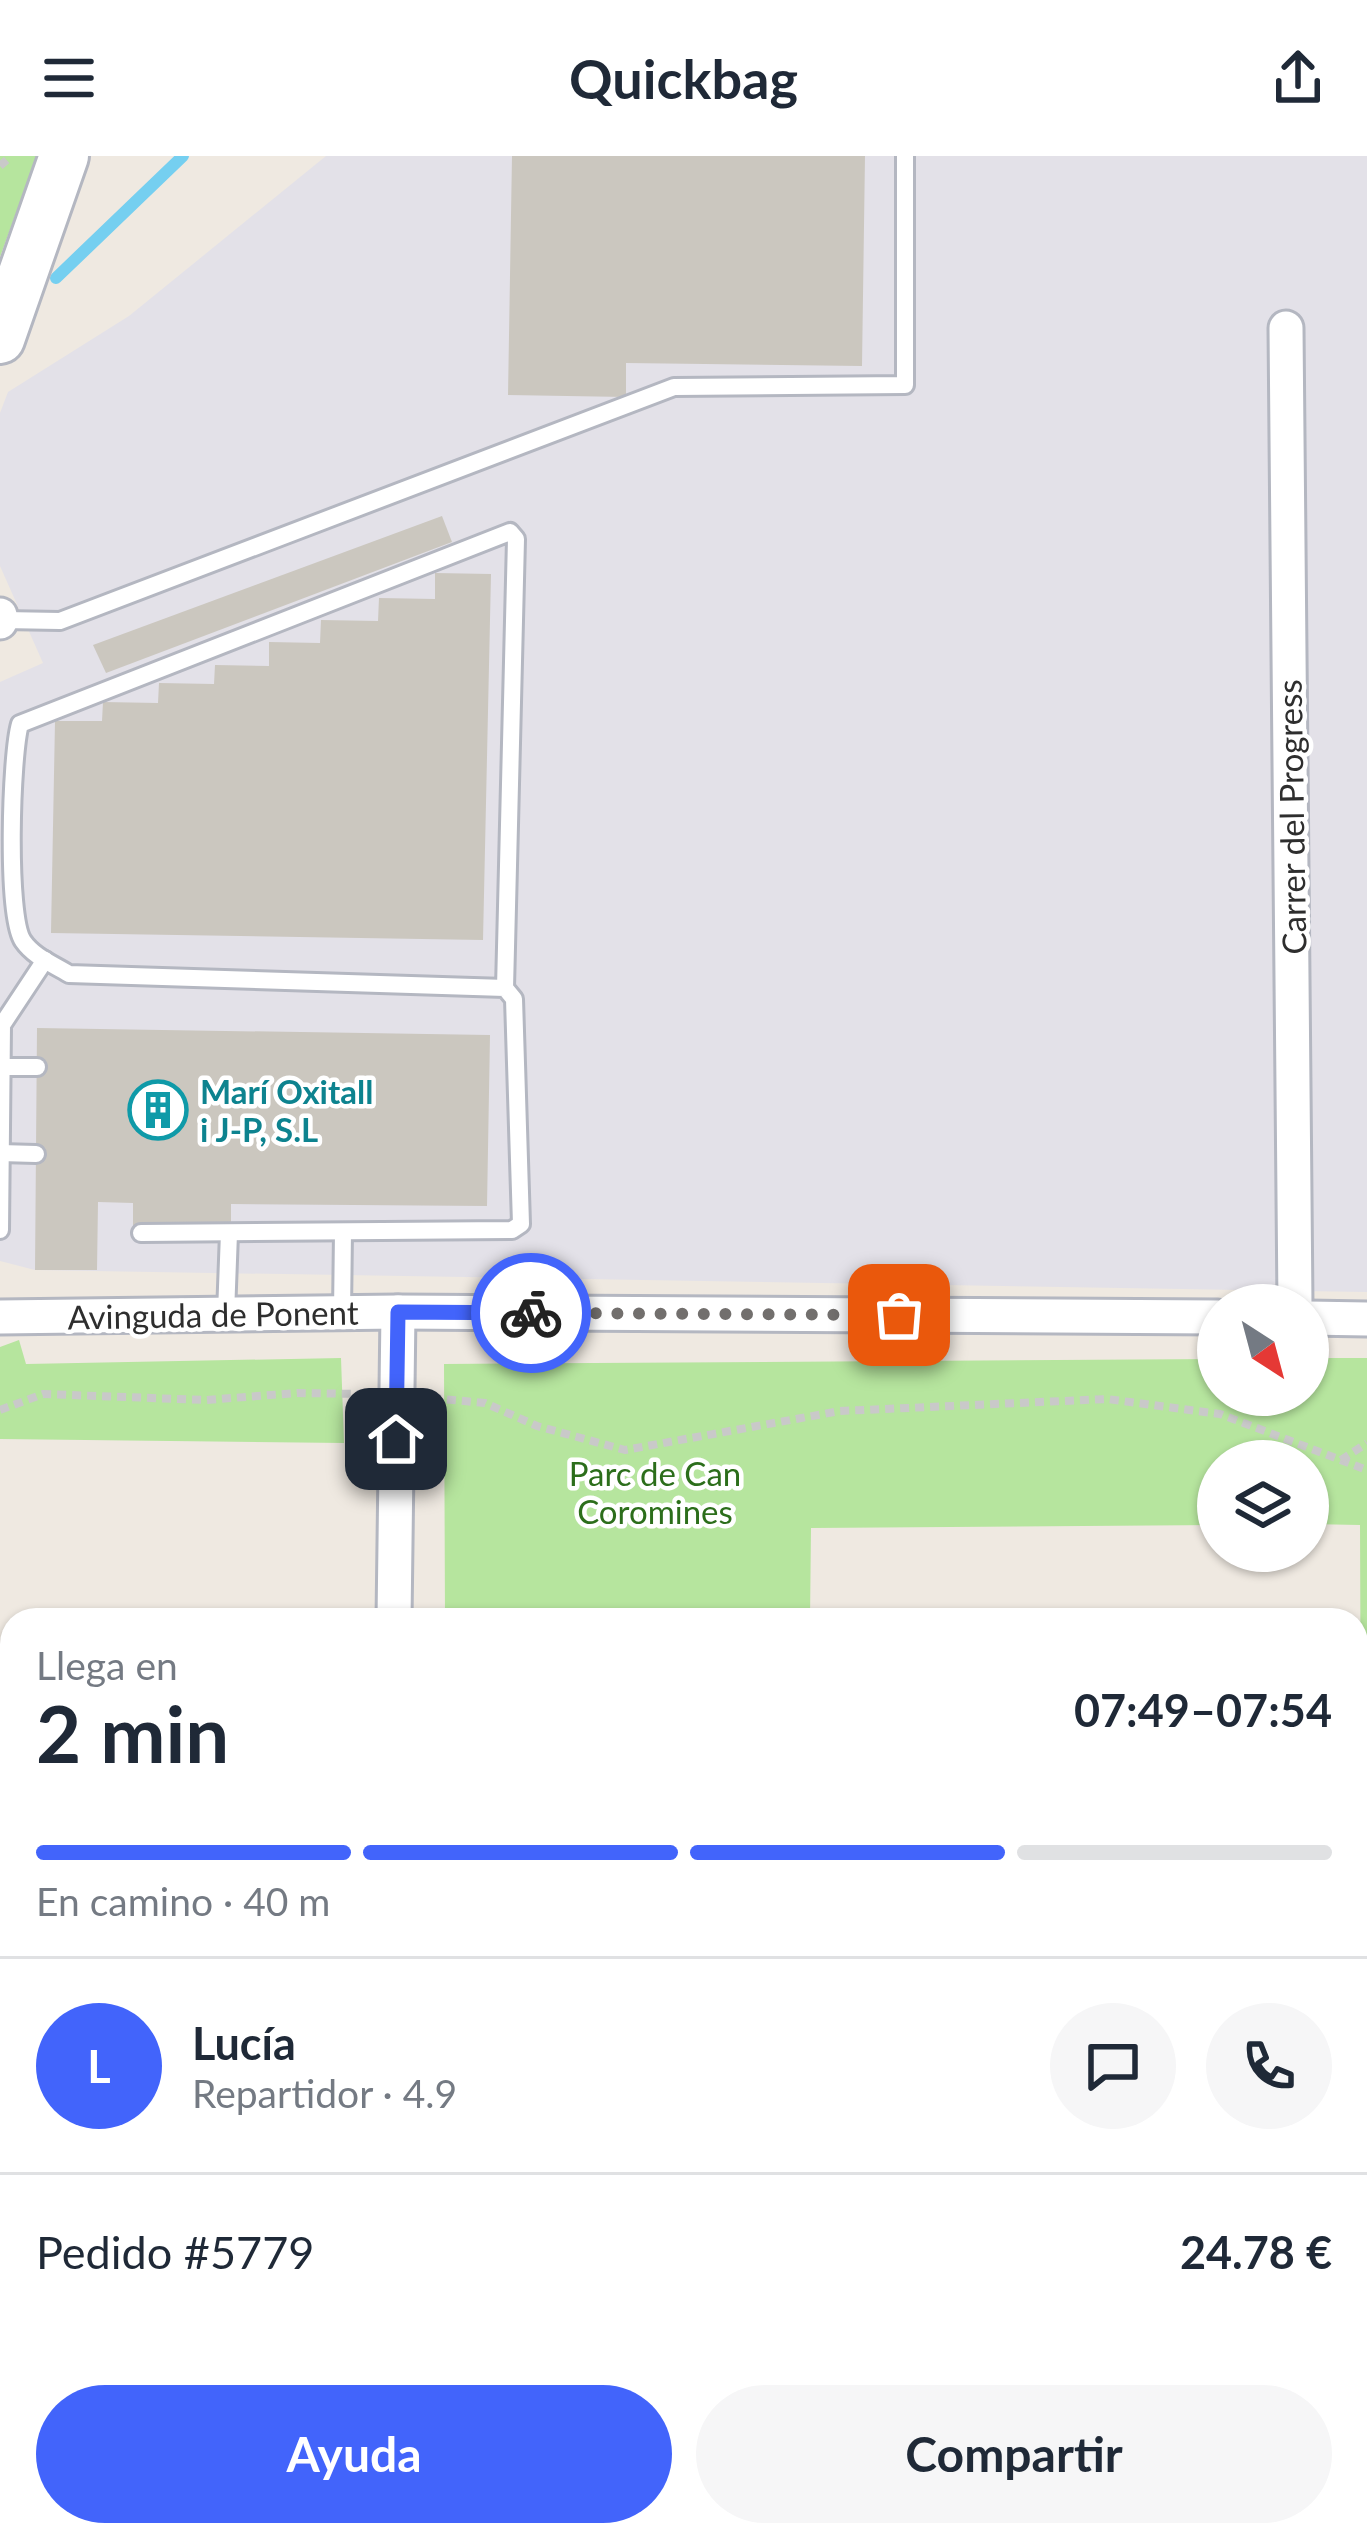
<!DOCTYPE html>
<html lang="es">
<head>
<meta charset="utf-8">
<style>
	body { margin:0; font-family:Lato,sans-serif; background:#f6f6f7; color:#1f2937; height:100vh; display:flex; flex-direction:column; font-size:45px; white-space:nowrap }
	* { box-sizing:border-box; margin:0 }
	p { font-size:39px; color:#747a83 }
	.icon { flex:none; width:66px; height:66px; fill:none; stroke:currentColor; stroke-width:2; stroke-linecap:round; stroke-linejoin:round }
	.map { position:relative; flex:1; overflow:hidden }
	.sheet { position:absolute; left:0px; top:1452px; width:1368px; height:939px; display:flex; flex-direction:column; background:#fff; border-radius:36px 36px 0 0; box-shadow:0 3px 9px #0004 }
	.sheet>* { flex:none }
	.needle { width:78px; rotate:144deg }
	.tools { position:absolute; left:1197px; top:1128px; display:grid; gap:24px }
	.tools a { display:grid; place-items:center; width:132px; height:132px; border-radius:50%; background:#fff; box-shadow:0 3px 9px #0004; font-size:60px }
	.pin { position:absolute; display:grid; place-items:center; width:102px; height:102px; color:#fff; margin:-51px; border-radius:24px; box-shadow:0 6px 18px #0006 }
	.courier { position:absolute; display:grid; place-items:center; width:120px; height:120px; margin:-60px; border:9px solid #4264fb; border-radius:50%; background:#fff; color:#222; box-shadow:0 3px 15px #0007 }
	.headline em { font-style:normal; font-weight:700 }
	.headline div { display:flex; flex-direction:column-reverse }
	.headline { display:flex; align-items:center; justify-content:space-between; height:204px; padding:0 36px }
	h1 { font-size:78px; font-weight:700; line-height:90px }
	.bar { display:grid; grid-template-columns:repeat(4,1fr); gap:18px 12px; align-content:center; height:144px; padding:0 36px }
	.bar i { height:15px; border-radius:9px; background:#e0e1e3 }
	.bar .selected { background:#4264fb }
	.bar p { grid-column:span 4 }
	.line { display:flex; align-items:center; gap:30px; padding:0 36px; border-top:3px solid #e0e1e3 }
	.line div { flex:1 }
	.round { display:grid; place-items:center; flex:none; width:126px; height:126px; border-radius:63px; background:#f6f6f7 }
	.button { display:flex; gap:24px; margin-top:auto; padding:24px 36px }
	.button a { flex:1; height:138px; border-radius:72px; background:#4264fb; color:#fff; font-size:48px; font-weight:700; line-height:138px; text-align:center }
	.button a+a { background:#f6f6f7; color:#1f2937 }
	header { display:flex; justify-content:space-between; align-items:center; height:156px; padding:0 36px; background:#fff; font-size:54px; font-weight:700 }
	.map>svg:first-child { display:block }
	.industrial { fill:#e3e1e8 }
	.green { fill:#b6e59e }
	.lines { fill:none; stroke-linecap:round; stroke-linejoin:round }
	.stream { stroke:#75cff0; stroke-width:12 }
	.building { fill:#cbc7bf }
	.lane-casing { stroke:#b4b7c1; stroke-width:22 }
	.street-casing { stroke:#b4b7c1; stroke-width:39 }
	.secondary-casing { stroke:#b4b7c1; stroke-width:54 }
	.path { stroke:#c9c9c9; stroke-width:8; stroke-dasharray:9 6; stroke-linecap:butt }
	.lane { stroke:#fff; stroke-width:16 }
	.street { stroke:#fff; stroke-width:33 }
	.secondary { stroke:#fff; stroke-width:48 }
	.done { stroke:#726f6d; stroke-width:12; stroke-dasharray:0 21.6 }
	.route { stroke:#4264fb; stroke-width:15 }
	.labels { text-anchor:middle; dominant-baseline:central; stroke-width:9; stroke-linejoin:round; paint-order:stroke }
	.street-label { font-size:33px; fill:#2e2e2e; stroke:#fff }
	.culture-label { font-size:33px; font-weight:bold; fill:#0d838f; stroke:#fff; text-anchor:start }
	.park-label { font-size:33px; fill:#2c6e1b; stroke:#fff }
</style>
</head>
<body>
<header><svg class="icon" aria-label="menu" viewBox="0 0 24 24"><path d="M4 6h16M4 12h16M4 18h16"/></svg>Quickbag<svg class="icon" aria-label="share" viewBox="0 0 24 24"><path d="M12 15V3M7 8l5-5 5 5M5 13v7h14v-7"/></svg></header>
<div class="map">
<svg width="1367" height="2390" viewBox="0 0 1367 2390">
	<rect width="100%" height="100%" fill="#efe9e1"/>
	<!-- industrial -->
	<polygon class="industrial" points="326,0 1367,0 1367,1136 35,1114 0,1105 0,526 43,507 0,410 0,257 8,236 129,160"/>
	<!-- green -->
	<g class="green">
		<polygon points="0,0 37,0 0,101"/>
		<polygon points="19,1184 26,1208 341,1202 344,1287 0,1283 0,1191"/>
		<polygon points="1308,1202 1367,1202 1367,1871 1362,1871 1360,1369 1308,1368 1308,1305 1218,1305 1218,1369 811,1372 810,1464 445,1464 444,1208 1218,1203 1218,1239 1308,1239"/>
	</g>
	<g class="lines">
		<!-- stream -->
		<polyline class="stream" points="56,122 183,0"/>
	</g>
	<!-- building -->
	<g class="building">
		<polygon points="512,0 865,0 862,210 626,207 626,241 508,239"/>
		<polygon points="442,360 452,386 106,517 93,489"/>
		<polygon points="435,417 491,418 483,784 51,777 55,565 102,565 103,546 158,547 159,527 214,528 215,509 269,510 269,486 320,487 321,464 378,465 379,442 435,443"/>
		<polygon points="37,872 490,879 487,1050 231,1048 231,1083 133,1083 133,1047 98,1046 97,1114 35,1114"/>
		<polygon points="9,1544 12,1853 0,1853 0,1603"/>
	</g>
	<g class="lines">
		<!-- lane casing -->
		<g class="lane-casing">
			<g id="lane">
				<polyline points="3,464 60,465 674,231 905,229 905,0"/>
				<polyline points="0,911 37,911"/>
				<polyline points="0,997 36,998"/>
				<polyline points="0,1074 2,869 45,804"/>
				<path d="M141,1077L512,1074L521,1068L514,843L505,832L69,818C53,808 34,801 23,785C6,760 11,599 20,568L510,376L516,383L505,832"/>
				<polyline points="342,1157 343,1076"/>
				<polyline points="226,1158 229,1077"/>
			</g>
		</g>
		<!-- street casing -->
		<g class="street-casing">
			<g id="street">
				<polyline points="1286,172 1295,1149"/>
				<polyline points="0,459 0,466"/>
				<polyline points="0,1161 398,1156 1218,1161"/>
				<polyline points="1308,1162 1367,1163"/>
				<polyline points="394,1464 398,1156"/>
				<polyline points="0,1887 12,1887"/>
				<polyline points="1356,1909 1367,1910"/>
				<polyline points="0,2389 29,2390"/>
				<polyline points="338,2390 338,2379"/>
				<polyline points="426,2390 426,2379"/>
			</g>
		</g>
		<!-- secondary casing -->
		<g class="secondary-casing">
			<polyline id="secondary" points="0,183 64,0"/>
		</g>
		<!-- path -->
		<g class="path">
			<polyline points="0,10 11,0"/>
			<polyline points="432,1242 485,1247 537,1270 625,1294 840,1255 1107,1243 1220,1258 1367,1314"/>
			<polyline points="0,1254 43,1238 206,1244 297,1237 363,1238"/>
			<polyline points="1341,1304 1367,1287"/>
		</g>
		<!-- lane -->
		<use href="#lane" class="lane"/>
		<!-- street -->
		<use href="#street" class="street"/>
		<!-- secondary -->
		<use href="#secondary" class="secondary"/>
	</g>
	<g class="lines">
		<!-- done -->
		<polyline class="done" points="531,1157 899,1159"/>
		<!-- route -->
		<polyline class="route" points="396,1283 398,1156 531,1157"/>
	</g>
	<!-- icons -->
	<defs>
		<g id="building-ring" transform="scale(3)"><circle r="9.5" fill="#fff" stroke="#0f9aa8" stroke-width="1.5"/><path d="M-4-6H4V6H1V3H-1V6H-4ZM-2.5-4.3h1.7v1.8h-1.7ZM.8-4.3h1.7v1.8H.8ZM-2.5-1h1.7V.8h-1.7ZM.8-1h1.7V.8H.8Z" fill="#0f9aa8"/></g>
	</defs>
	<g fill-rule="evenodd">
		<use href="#building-ring" x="158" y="954"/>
	</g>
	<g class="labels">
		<!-- street labels -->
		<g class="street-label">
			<text transform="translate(1291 661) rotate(-91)">Carrer del Progress</text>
			<text transform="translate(213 1158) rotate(-1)">Avinguda de Ponent</text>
		</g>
		<!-- culture labels -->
		<g class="culture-label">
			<text x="200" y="935">Marí Oxitall<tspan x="200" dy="38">i J-P, S.L</tspan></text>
		</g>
		<!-- park labels -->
		<g class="park-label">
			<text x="655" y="1317">Parc de Can<tspan x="655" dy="38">Coromines</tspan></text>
		</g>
	</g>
</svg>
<div class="tools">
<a><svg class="needle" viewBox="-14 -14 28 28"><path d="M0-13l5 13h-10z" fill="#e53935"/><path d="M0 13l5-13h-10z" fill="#747a83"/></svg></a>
<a><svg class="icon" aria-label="layers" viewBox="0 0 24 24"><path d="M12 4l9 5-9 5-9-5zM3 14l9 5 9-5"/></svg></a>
</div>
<div class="pin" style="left:899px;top:1159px;background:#ea580c"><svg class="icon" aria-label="bag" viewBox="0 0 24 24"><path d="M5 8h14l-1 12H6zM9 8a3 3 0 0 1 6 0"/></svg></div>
<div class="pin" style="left:396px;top:1283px;background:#1f2937"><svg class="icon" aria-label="home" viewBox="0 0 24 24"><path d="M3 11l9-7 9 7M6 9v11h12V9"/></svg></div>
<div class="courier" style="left:531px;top:1157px"><svg class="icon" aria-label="bike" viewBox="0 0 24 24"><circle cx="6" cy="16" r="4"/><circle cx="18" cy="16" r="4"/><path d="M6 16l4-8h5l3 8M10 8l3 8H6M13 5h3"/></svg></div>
<section class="sheet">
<div class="headline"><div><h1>2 min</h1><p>Llega en</p></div><em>07:49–07:54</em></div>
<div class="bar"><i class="selected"></i><i class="selected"></i><i class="selected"></i><i></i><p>En camino · 40 m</p></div>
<div class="line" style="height:216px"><b class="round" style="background:#4264fb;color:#fff">L</b><div><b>Lucía</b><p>Repartidor · 4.9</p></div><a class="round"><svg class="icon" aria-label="chat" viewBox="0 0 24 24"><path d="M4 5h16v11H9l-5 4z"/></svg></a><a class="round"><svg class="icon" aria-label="phone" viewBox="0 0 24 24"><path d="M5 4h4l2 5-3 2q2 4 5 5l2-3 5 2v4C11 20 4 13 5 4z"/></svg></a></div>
<div class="line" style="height:156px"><div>Pedido #5779</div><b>24.78 €</b></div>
<div class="button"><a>Ayuda</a><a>Compartir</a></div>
</section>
</div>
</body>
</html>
